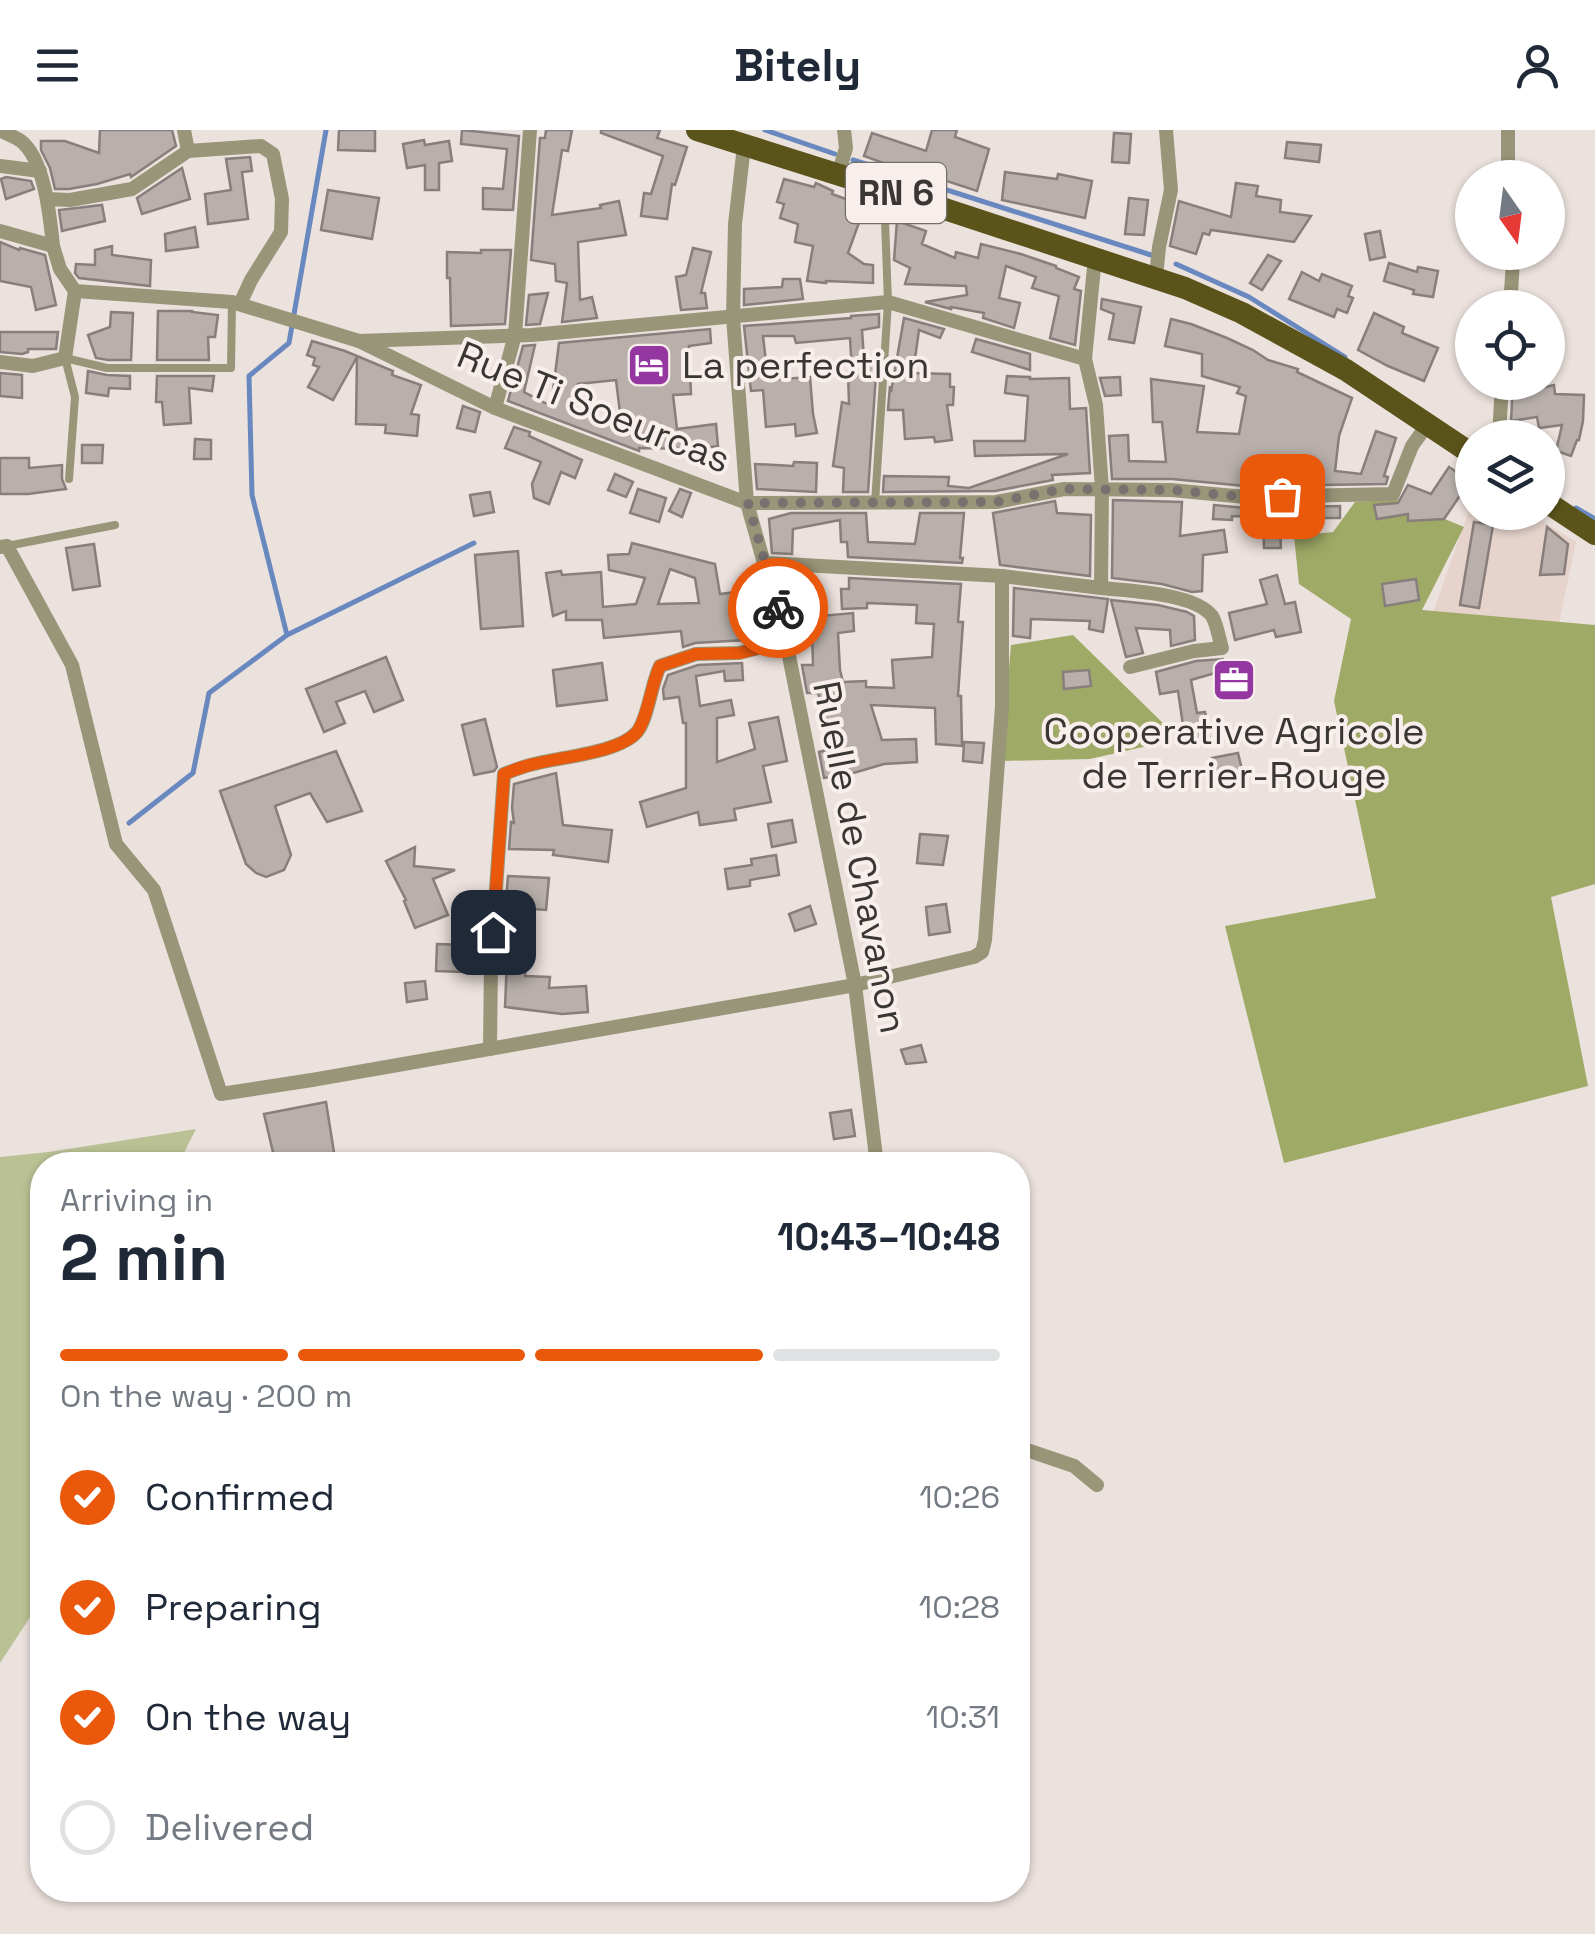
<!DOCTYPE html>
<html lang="en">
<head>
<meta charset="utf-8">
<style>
	body { margin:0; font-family:"Space Grotesk",sans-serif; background:#f2f2f3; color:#1f2937; height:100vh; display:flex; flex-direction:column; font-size:38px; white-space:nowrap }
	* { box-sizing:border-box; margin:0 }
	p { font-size:32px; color:#747a83 }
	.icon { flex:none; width:55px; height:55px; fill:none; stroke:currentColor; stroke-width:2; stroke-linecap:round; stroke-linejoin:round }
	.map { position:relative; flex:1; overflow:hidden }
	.side { position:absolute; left:30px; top:1022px; width:1000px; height:750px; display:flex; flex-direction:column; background:#fff; border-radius:40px; box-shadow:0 2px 8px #0004 }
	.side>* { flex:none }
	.needle { width:65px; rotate:166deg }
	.controls { position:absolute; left:1455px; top:30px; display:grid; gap:20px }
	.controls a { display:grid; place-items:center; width:110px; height:110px; border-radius:50%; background:#fff; box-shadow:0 2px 8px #0004; font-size:50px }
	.pin { position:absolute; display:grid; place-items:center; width:85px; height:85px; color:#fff; margin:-42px; border-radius:20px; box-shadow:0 5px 15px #0006 }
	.courier { position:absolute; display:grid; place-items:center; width:100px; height:100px; margin:-50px; border:8px solid #ea580c; border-radius:50%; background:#fff; color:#222; box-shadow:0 2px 12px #0007 }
	.head em { font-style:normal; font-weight:700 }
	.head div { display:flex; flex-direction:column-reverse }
	.head { display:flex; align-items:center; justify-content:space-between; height:170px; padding:0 30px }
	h1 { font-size:65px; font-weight:700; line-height:75px }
	.bar { display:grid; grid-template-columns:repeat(4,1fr); gap:15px 10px; align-content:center; height:120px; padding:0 30px }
	.bar i { height:12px; border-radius:8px; background:#e0e1e3 }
	.bar .active { background:#ea580c }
	.bar p { grid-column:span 4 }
	ol { padding:0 30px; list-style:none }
	li { display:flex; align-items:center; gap:30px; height:110px }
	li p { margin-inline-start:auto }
	li .icon { padding:10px; border-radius:50%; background:#ea580c; color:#fff; stroke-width:4 }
	li:last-child { color:#747a83 }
	li i { width:55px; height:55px; border:5px solid #e0e1e3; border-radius:50% }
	header { display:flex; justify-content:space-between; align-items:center; height:130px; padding:0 30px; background:#fff; font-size:45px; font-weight:700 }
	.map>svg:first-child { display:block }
	.built { fill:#e5d3cc }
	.green { fill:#bac295 }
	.forest { fill:#a0aa67 }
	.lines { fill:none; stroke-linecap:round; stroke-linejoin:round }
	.stream { stroke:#6888bf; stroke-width:5 }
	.building { fill:#b9b0ac; stroke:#887f7c; stroke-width:2.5; fill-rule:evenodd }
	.service { stroke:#989578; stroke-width:8 }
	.minor { stroke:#989578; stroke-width:14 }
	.primary { stroke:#5b541a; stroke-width:22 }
	.done { stroke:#77726f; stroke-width:10; stroke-dasharray:0 18 }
	.route { stroke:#ea580c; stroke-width:12 }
	.labels { text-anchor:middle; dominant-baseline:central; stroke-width:8; stroke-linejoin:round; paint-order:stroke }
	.shield { fill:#f8eeeb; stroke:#726d6b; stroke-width:2.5 }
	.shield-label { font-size:35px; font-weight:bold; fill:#393634 }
	.poi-label { font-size:38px; fill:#393634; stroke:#f8eeeb; text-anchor:start }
	.street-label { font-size:38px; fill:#393634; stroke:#f8eeeb }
</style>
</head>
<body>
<header><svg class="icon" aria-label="menu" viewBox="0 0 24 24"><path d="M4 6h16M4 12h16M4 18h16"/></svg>Bitely<svg class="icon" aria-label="person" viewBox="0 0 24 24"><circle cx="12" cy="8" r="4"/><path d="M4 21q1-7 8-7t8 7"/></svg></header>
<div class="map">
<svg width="1595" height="1804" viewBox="0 0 1595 1804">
	<rect width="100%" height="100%" fill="#ebe1dd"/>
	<!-- built -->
	<polygon class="built" points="1472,372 1472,382 1530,383 1576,412 1557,503 1432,485"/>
	<!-- green -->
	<polygon class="green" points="196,999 178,1035 42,1035 42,1469 0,1533 0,1027 49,1022"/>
	<!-- forest -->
	<g class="forest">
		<polygon points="1397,369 1464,397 1422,480 1595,495 1595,754 1551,767 1588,956 1284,1033 1225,796 1376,768 1334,571 1351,489 1299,454 1294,406 1333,402 1355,372"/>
		<polygon points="1073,505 1170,600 1156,614 1090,629 1001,631 1011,515"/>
	</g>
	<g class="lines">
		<!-- stream -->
		<g class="stream">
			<polyline points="765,0 835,24"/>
			<polyline points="853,30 1151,125"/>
			<polyline points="1176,134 1249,167 1345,227"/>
			<polyline points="1576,378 1595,389"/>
			<polyline points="287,505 252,365 249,246 289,213 326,0"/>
			<polyline points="129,693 193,643 209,563 287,505 474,413"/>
		</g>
	</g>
	<!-- building -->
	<g class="building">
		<polygon points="100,0 172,0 176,16 131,47 130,44 97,54 69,59 55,59 50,38 41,20 41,11 65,11 99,23"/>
		<polygon points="339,0 375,0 375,21 338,20"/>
		<polygon points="462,0 519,6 513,80 483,79 483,58 503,59 507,19 461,14"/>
		<polygon points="546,0 572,0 568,21 562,20 552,85 601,78 600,75 619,71 626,105 578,112 580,170 592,167 597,188 562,192 567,153 556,151 555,134 531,130 540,8 545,8"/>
		<polygon points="601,0 660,0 657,8 687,17 675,55 672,54 667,89 641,86 644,63 651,64 663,26 601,3"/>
		<polygon points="932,0 957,0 955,7 989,19 977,61 904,37 903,40 864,26 872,3 926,21"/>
		<polygon points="1114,3 1131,4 1129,33 1112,32"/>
		<polygon points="424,10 425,15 449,11 452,31 439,33 439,60 425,60 425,35 407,38 403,14"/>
		<polygon points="1287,12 1321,15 1319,32 1285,28"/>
		<polygon points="250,27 252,41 242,42 248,89 208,94 205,64 231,60 226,29"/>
		<polygon points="182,38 190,69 142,84 137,68"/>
		<polygon points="1005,42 1057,49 1058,44 1092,51 1085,88 1002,70"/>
		<polygon points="6,47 31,51 34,59 6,69 1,49"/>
		<polygon points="784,49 814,57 816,53 818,54 833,61 832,64 865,76 848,123 864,134 873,135 873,153 826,151 826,153 807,151 813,116 795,112 798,94 780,88 784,74 777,72"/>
		<polygon points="1236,53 1258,56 1256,66 1281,70 1280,82 1311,86 1294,112 1211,100 1209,105 1203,103 1196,124 1170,116 1179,71 1231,87"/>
		<polygon points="328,60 379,68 372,109 321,100"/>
		<polygon points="1129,68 1148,70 1144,105 1125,104"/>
		<polygon points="102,75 105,91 62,101 59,80"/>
		<polygon points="897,91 926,101 922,114 955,128 956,122 978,128 981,114 1021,124 1056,136 1056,138 1079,147 1074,159 1081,161 1075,215 1050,208 1059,166 1032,158 1036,147 1006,136 999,168 1020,173 1014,198 983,188 984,183 951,177 951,179 925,172 967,165 966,156 905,154 910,138 894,130"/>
		<polygon points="195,97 198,117 166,121 165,104"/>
		<polygon points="1380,101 1385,127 1370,130 1365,104"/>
		<polygon points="0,112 19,120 20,118 45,125 56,175 36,180 31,157 0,151"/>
		<polygon points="112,116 112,125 151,130 150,156 79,148 75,143 76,134 95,135 95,120"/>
		<polygon points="693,118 711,122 701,163 705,163 707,178 681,180 676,147 686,145"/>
		<polygon points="481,120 511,120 505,194 451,196 450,148 447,148 447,122 481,123"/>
		<polygon points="1268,125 1281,131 1262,160 1250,153"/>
		<polygon points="1389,133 1417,142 1418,137 1438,141 1433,167 1413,164 1414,160 1384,151"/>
		<polygon points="1302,142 1319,151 1322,144 1352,156 1348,166 1353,168 1347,183 1337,179 1334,187 1289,169"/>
		<polygon points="783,149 800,149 803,169 744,175 744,159 782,157"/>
		<polygon points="548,163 540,194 526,195 529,165"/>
		<polygon points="1102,169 1141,177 1134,213 1109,209 1114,184 1101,179"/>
		<polygon points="158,181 192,181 192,182 218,185 215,207 208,207 209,230 157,230"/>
		<polygon points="111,182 133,183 131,230 108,230 96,228 88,205 110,197"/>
		<polygon points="1374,183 1404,197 1402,203 1438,218 1424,251 1388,236 1358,220"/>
		<polygon points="879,184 879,197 862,200 864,229 877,229 868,362 843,362 844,338 833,336 842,272 849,274 848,242 852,242 850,208 796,213 794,206 763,206 768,250 810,247 813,284 817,303 796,306 795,294 766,297 763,260 751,261 744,196 851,188 851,186"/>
		<polygon points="904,188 944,199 940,208 919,200 913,243 950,244 950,257 954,257 953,275 947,275 952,310 935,312 934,307 905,309 903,280 888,280 890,256 891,262"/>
		<polygon points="1171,189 1191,194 1227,208 1253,220 1268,230 1298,239 1297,242 1352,268 1339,306 1335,341 1361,344 1376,301 1396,308 1384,346 1388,347 1386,354 1245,356 1172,349 1112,349 1109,306 1128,305 1129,331 1166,332 1162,292 1153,292 1151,249 1204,256 1197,302 1239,304 1246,266 1237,263 1240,257 1202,246 1202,224 1165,216"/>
		<path d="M710,199L711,213L689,216L691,264L673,265L677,299L716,294L718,316L698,319L639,318V321L508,271L523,216L535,215L524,262L551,276L559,213ZM616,250L622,299L575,281L578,254Z"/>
		<polygon points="0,202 58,202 56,219 28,219 28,222 22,224 0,222"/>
		<polygon points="976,209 1030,224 1030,240 972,222"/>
		<polygon points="312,211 345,221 393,241 392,245 421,255 411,284 419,285 417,306 385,303 386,295 356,294 357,227 333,270 308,257 319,237 313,235 315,228 307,225"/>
		<polygon points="88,241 107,245 130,246 130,259 109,258 108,266 86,263"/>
		<polygon points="0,243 22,245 22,268 0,266"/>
		<polygon points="157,246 214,246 212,261 189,258 191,293 164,295 162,272 156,272"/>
		<polygon points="1007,246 1030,247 1030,249 1069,248 1070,279 1086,278 1090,343 1052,345 1053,350 995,361 883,362 884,346 949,347 948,356 969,358 1068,324 975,326 974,311 1025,311 1028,266 1005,263"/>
		<polygon points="1120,247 1121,265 1105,266 1100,248"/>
		<polygon points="1513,252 1532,252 1533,260 1554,255 1555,264 1584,265 1583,291 1579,310 1577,310 1571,326 1556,321 1562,295 1539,298 1537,287 1511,291"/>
		<polygon points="463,276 480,282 475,302 457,298"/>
		<polygon points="514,297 530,302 529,306 582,330 575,348 561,342 549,374 534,368 532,354 541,332 505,318"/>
		<polygon points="195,309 211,310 211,329 194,329"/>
		<polygon points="82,315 103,315 102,333 82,333"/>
		<polygon points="0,328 29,328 29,338 62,335 62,349 66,359 28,364 0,364"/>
		<polygon points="794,332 817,333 816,362 757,359 755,334 793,336"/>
		<polygon points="1449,337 1470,351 1444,389 1408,391 1408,384 1377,389 1374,375 1398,373 1408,355 1431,364"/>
		<polygon points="615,344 633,352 626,367 608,360"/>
		<polygon points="638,359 666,368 659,392 630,383"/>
		<polygon points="680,359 691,363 682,387 669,381"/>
		<polygon points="490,362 494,382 474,386 470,365"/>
		<polygon points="1113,370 1182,372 1180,406 1224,400 1227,422 1203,425 1202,461 1192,462 1162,454 1112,448"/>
		<polygon points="1055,371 1057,383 1091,385 1090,446 1000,435 993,383"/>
		<polygon points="1214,375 1245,378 1340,376 1340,388 1315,388 1315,401 1280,400 1281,418 1264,418 1263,387 1232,386 1232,390 1213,389"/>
		<polygon points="791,383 866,383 868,412 915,414 920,383 964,383 960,428 963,428 962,433 848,427 847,412 841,412 840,390 793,399 792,424 772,423 769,389"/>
		<polygon points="1474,392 1493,395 1479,478 1460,475"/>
		<polygon points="1547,397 1568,414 1564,444 1540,445"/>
		<path d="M632,413L715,434L720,464L759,459L763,486L743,489L746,510L695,513L683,517L681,501L604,508L602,490H566V481L553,486L546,443L561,441L562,445L601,442L603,477L636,474L645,448L609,440L608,425L629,424ZM670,439L695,448L699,473L658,474Z"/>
		<polygon points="94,414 100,456 73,460 66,418"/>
		<polygon points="518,421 523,496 481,499 475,425"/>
		<polygon points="1277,445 1285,474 1295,472 1301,502 1276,507 1274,500 1235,510 1229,483 1267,474 1260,450"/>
		<polygon points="849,448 961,454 958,492 963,492 958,566 961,566 962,616 936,614 935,578 871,575 882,610 916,609 917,632 884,634 843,646 824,648 819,622 834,618 818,563 807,563 802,535 813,535 812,501 795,502 790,485 810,483 810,487 853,483 854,501 838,503 840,540 843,552 866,551 866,557 894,558 892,530 932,527 934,494 916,493 917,475 867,473 867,478 842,479 841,459 849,459"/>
		<polygon points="1416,449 1419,470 1385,476 1382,454"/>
		<polygon points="1014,458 1108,469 1103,502 1089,499 1090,491 1031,489 1030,508 1013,506"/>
		<polygon points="1111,470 1158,475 1187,482 1194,486 1195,510 1171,516 1170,500 1136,498 1143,523 1126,527"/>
		<polygon points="386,527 403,570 374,582 365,561 336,572 345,593 324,602 306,559"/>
		<polygon points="1223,529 1226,540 1191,550 1197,583 1205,582 1210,612 1186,616 1178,561 1160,564 1156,542 1196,531"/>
		<polygon points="602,533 607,570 557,576 553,540"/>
		<polygon points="742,533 743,550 725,551 724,541 696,546 700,576 731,570 734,585 717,588 717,632 755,619 749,593 778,587 787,631 763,636 771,672 734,679 736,690 700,695 698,682 647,697 640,672 686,658 686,593 683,593 679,567 664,569 663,559 668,545 698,535"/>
		<polygon points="1089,540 1091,556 1064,559 1063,542"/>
		<polygon points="485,589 497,637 494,641 474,645 462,595"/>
		<polygon points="964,612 984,613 982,633 963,631"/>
		<polygon points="336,621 362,681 327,692 310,663 275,676 291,725 284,740 266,747 256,743 246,734 220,661"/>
		<polygon points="1238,623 1245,652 1219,658 1212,628"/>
		<polygon points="556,643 563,695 612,700 608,732 553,725 554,720 509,719 511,692 514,693 512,678 514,654"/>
		<polygon points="792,690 796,712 772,717 768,694"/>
		<polygon points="920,704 948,706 943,735 917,733"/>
		<polygon points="415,717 414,736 455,740 433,749 448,785 415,798 404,771 406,770 386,731"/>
		<polygon points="776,725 779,745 750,750 750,756 728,759 725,739 752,735 751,729"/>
		<polygon points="508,746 549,748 546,780 533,779 525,846 550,847 549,858 586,856 588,882 562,884 505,877 507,829 505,828 511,783 505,783"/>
		<polygon points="946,774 950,802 929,805 926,777"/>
		<polygon points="810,776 816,794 795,801 789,784"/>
		<polygon points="437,814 465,815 464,842 436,841"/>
		<polygon points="425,851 427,869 407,872 405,853"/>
		<polygon points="921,915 926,932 906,934 901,920"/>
		<polygon points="326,972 336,1035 276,1035 264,984"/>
		<polygon points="851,980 855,1006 834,1009 830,983"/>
	</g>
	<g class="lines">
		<!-- service -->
		<g class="service">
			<polyline points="69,349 75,267 65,228 107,238 231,238 232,172"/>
			<polyline points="875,373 888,172 884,63"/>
			<polyline points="7,416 115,395"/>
		</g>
		<!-- minor -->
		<g class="minor">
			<path d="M0,0C7,4 15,7 21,11C45,30 50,88 53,116"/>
			<polyline points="744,16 735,94 733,187 747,373 786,511 855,855 877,1035"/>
			<polyline points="188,21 261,16 273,24 282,69 281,102 251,150 240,174"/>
			<polyline points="0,36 40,41"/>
			<polyline points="838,45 846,18 844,0"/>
			<polyline points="1504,48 1508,33 1508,0"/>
			<polyline points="47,69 70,70 132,59 188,21 184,0"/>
			<polyline points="0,101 53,116 60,139 75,161 232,172 359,211 532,205 888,172 1085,229"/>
			<polyline points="1156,147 1159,117 1171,60 1166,0"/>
			<polyline points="1510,178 1513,131 1510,122"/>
			<polyline points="359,211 495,278 747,373 996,372 1064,359 1171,360 1245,367 1393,364 1412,316 1427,295"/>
			<polyline points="0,232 33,236 65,228 75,161"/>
			<polyline points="495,278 515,205 530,0"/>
			<polyline points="1499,308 1502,252"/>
			<polyline points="0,417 7,416 72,535 116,714 154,760 221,964 312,950 855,855 974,827 982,822 985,810 1002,576 1002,446"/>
			<polyline points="766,433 1002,446 1101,458 1102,359 1096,275 1085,229 1095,127"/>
			<path d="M1101,458C1129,461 1194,463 1212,486C1217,494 1219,509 1222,518L1194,521L1130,537"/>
			<path d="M490,919L491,831L504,644C514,640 524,636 534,634C560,627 619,623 637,602C648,589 651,554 660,536L696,524L739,523L786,511"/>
			<polyline points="1018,1317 1074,1336 1097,1355"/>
		</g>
		<!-- primary -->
		<g class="primary">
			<polyline points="697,0 884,59 1185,158 1242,183 1346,240 1472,324"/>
			<polyline points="1548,373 1595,404"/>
		</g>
	</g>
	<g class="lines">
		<!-- done -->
		<polyline class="done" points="778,478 748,373 996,372 1064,359 1171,360 1245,367 1282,366"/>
		<!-- route -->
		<path class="route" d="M493,802L504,644C514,640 524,636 534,634C560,627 619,623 637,602C648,588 651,554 660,536L696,524L740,523L786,511L778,478"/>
	</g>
	<!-- icons -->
	<defs>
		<g id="hotel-square" transform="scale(2.25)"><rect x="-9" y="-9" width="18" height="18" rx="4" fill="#9537a1" stroke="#f8eeeb"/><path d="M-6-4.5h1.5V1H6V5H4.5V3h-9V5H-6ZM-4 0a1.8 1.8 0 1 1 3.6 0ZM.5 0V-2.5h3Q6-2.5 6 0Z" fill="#fff"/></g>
		<g id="office-square" transform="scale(2.25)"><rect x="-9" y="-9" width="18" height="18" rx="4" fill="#9537a1" stroke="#f8eeeb"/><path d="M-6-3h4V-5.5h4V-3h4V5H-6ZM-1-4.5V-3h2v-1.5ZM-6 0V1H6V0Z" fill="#fff"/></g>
	</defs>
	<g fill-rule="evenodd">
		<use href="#hotel-square" x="649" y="235"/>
		<use href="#office-square" x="1234" y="550"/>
	</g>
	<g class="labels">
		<!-- shield labels -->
		<rect class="shield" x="846" y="33" width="100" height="60" rx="8"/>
		<g class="shield-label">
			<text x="896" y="63">RN 6</text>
		</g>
		<!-- poi labels -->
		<g class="poi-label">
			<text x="682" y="235">La perfection</text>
			<text x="1234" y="601" text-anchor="middle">Cooperative Agricole<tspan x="1234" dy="44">de Terrier-Rouge</tspan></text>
		</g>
		<!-- street labels -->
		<g class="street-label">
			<text transform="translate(594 277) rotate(22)">Rue Ti Soeurcas</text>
			<text transform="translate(860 727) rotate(79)">Ruelle de Chavanon</text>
		</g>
	</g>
</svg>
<div class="controls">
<a><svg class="needle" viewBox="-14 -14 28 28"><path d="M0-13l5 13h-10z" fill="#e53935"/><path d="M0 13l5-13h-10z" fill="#747a83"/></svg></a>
<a><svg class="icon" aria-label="locate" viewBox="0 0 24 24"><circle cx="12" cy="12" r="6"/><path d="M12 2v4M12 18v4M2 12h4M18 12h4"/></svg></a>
<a><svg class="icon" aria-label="layers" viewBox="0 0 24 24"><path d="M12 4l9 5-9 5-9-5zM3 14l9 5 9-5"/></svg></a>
</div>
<div class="pin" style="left:1282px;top:366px;background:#ea580c"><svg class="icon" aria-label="bag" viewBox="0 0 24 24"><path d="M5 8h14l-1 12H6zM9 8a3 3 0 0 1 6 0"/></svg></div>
<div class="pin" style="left:493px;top:802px;background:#1f2937"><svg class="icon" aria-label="home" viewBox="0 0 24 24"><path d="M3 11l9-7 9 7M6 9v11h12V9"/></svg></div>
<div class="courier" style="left:778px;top:478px"><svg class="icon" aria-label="bike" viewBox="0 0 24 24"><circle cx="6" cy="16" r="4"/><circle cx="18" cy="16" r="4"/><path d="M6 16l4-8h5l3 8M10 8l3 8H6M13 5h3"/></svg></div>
<section class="side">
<div class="head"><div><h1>2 min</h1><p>Arriving in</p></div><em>10:43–10:48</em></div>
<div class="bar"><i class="active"></i><i class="active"></i><i class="active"></i><i></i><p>On the way · 200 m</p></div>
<ol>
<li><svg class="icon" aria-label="check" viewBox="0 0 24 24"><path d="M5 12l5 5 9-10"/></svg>Confirmed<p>10:26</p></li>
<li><svg class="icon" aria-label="check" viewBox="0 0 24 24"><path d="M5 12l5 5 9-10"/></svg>Preparing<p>10:28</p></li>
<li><svg class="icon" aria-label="check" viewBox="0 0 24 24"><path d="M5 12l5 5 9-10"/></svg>On the way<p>10:31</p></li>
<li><i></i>Delivered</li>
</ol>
</section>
</div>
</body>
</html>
